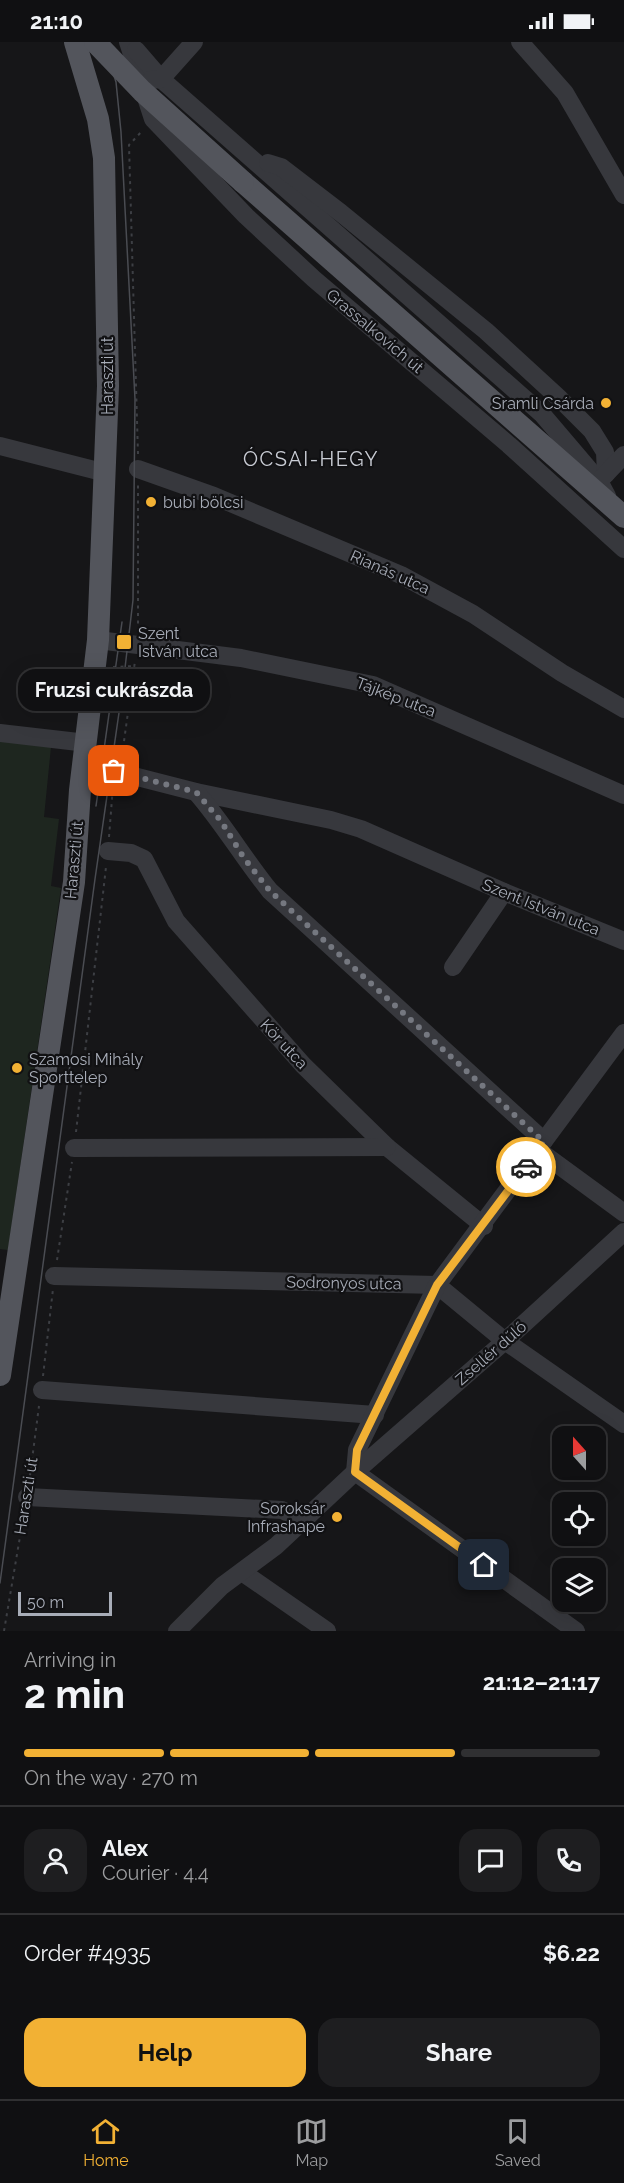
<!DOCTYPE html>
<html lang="en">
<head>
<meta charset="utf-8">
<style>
	body { margin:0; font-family:Raleway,sans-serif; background:#1e1e20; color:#f1f3f6; height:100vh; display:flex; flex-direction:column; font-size:22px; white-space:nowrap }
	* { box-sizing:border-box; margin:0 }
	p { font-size:20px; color:#9c9d9f }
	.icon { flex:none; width:33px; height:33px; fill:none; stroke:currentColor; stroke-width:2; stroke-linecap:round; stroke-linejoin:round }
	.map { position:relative; height:1589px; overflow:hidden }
	.side { display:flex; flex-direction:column; background:#101012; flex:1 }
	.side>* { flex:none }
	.needle { width:39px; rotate:339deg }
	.tools { position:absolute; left:552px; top:1384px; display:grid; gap:12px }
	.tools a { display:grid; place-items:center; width:54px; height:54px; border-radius:12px; background:#101012; box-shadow:0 6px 24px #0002,0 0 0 2px #303032; font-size:30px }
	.scale { position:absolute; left:18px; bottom:15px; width:94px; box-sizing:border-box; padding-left:6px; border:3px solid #a8adb8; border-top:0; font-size:16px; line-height:21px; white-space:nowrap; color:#a8adb8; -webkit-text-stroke:4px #111113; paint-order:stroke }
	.pin { position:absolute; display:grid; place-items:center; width:51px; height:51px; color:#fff; margin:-26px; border-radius:12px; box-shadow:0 3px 9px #0006 }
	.courier { position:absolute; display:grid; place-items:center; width:60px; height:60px; margin:-30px; border:4px solid #f2b134; border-radius:50%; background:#fff; color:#222; box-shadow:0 2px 8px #0007 }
	.bubble { position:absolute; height:42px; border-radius:18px; background:#101012; box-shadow:0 6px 24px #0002,0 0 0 2px #303032; font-size:20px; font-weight:700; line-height:42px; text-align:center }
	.summary em { font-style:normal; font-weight:700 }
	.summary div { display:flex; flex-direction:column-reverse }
	.summary { display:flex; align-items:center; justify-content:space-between; height:102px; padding:0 24px }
	h1 { font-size:39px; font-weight:700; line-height:45px }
	.bar { display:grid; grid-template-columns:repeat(4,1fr); gap:9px 6px; align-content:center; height:72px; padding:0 24px }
	.bar i { height:8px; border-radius:4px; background:#303032 }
	.bar .active { background:#f2b134 }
	.bar p { grid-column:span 4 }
	.line { display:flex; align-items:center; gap:15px; padding:0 24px; border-top:2px solid #303032 }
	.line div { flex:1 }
	.round { display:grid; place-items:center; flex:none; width:63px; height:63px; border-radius:18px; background:#1e1e20 }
	.primary-button { display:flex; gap:12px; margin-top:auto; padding:12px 24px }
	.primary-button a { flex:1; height:69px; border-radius:18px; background:#f2b134; color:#111; font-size:24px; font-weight:700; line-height:69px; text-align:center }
	.primary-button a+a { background:#1e1e20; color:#f1f3f6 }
	.status { display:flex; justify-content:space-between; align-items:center; height:42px; padding:0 30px; background:#101012; direction:ltr }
	.status svg { height:16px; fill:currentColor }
	.tab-bar { display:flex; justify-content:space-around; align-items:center; height:84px; border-top:2px solid #303032; background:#101012; font-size:16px; color:#9c9d9f }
	.tab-bar a { display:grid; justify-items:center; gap:3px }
	.tab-bar .active { color:#f2b134 }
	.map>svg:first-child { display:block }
	.green { fill:#1e261f }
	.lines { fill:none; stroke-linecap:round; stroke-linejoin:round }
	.path { stroke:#3d3f44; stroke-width:2; stroke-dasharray:3 4.5; stroke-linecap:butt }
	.minor { stroke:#37383d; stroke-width:18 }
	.major { stroke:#53555c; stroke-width:22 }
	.tram { stroke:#4a4c52; stroke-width:1.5 }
	.major-bridge { stroke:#53555c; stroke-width:22 }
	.done { stroke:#757880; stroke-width:6; stroke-dasharray:0 10.8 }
	.route { stroke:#f2b134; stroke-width:8 }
	.poi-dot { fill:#f2b134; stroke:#111113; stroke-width:2 }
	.labels { text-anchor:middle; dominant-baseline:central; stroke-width:4.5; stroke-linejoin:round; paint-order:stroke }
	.street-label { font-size:16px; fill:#a8adb8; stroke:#111113 }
	.poi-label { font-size:16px; fill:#a8adb8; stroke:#111113; text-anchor:start }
	.quarter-label { font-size:20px; letter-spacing:1.5px; fill:#c9ccd4; stroke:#111113 }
</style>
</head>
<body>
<div class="status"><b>21:10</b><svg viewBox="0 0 49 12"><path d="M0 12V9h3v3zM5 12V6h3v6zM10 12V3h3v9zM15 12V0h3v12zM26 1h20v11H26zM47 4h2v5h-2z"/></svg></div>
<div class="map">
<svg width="624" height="1589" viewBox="0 0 624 1589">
	<rect width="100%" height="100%" fill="#161618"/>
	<!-- green -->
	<polygon class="green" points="0,699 51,705 44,775 59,777 51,844 61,846 8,1208 0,1207"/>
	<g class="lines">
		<!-- path -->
		<g class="path">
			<polyline points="138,412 129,103 143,88"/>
			<polyline points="138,589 138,442"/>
			<polyline points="113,625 134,624"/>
			<polyline points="122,714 135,619"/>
			<polyline points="109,795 113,744"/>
			<polyline points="76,1090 106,825"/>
			<polyline points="57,1218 72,1120"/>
			<polyline points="43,1334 53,1247"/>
			<polyline points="29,1441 39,1364"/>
			<polyline points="4,1589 24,1471"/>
		</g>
		<!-- minor -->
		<g class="minor">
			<polyline points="128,0 153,77 246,174 314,237 509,403 624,507"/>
			<polyline points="520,0 565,51 624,153"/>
			<polyline points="136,8 161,37 542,372 599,439 607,454"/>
			<polyline points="151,38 161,37 194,0"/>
			<polyline points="268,121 281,125 341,171 486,289 560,357 592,389 605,410 606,432"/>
			<polyline points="0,404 106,431"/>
			<polyline points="138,427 214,454 401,533 473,572 562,631 624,667"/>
			<polyline points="602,436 624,413"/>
			<polyline points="98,598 241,616 373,643 624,753"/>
			<polyline points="0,691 87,701"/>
			<polyline points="114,729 196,750 331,778 361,787 504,850 624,899"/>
			<path d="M196,750C223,781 244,817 270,849L544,1099"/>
			<polyline points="108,809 131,811 144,817 176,879 303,1023 387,1105 484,1184"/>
			<polyline points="453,925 504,850"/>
			<polyline points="74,1106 387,1105"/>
			<polyline points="538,1108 624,1171"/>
			<polyline points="54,1234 437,1243 505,1299 624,1382"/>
			<polyline points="42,1348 375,1373"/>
			<polyline points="355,1430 357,1408 437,1243 624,991"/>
			<polyline points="355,1430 576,1589"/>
			<polyline points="27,1455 282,1468 305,1479"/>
			<polyline points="242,1530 327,1589"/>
			<polyline points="177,1589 222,1544 276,1504 355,1430 505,1299 624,1190"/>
		</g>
		<!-- major -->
		<g class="major">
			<polyline points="243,140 624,475"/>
			<polyline points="0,1333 74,840 80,748 98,598 108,344 104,116 98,77 75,0"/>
		</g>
		<!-- tram -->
		<g class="tram">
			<polyline points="96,764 122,580"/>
			<polyline points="0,1541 95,837 123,643 133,558 135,357 121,90 116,40 103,0"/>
		</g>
		<!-- major-bridge -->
		<polyline class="major-bridge" points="95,0 142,49 243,140"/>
	</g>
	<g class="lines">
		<!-- done -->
		<polyline class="done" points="114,729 196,750 221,779 244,816 270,849 544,1100 526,1125"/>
		<!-- route -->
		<polyline class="route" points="484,1523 355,1430 357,1408 437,1243 526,1125"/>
	</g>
	<!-- markers -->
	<g class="poi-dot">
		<circle cx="606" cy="361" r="6"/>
		<circle cx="151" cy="460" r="6"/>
		<rect x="116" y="592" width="16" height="16" rx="3"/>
		<circle cx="17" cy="1026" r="6"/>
		<circle cx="337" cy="1475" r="6"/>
	</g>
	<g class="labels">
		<!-- street labels -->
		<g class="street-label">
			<text transform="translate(375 289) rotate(40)">Grassalkovich út</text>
			<text transform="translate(107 334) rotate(-90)">Haraszti út</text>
			<text transform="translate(390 530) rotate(24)">Rianás utca</text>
			<text transform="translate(396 655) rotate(21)">Tájkép utca</text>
			<text transform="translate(74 818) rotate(-85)">Haraszti út</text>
			<text transform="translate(541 865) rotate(22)">Szent István utca</text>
			<text transform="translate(284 1002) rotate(47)">Kör utca</text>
			<text transform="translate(344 1241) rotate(1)">Sodronyos utca</text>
			<text transform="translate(491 1311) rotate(-41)">Zsellér dűlő</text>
			<text transform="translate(26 1454) rotate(-81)">Haraszti út</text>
		</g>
		<!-- poi labels -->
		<g class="poi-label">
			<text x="594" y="361" text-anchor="end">Sramli Csárda</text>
			<text x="163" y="460">bubi bölcsi</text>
			<text x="138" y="591">Szent<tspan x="138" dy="18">István utca</tspan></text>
			<text x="29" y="1017">Szamosi Mihály<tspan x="29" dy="18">Sporttelep</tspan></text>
			<text x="325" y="1466" text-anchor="end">Soroksár<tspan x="325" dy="18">Infrashape</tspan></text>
		</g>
		<!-- quarter labels -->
		<g class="quarter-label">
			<text x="311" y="417">ÓCSAI-HEGY</text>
		</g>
	</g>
</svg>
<div class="tools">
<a><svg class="needle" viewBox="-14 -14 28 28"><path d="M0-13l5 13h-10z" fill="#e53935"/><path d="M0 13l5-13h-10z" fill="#9c9d9f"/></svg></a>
<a><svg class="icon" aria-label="locate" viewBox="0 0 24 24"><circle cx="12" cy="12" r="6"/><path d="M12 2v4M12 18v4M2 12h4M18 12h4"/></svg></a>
<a><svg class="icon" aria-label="layers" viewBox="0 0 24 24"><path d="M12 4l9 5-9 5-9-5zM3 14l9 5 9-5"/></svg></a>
</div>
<div class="scale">50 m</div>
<div class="pin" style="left:114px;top:729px;background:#ea580c"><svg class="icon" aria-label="bag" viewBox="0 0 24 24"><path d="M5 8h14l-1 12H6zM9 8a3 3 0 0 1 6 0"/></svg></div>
<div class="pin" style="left:484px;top:1523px;background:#1f2937"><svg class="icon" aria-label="home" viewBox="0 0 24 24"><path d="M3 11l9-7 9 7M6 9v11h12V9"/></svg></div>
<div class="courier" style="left:526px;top:1125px"><svg class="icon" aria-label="car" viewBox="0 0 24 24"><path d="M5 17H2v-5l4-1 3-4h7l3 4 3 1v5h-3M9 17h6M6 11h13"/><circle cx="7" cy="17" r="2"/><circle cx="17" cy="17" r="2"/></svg></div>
<div class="bubble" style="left:18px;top:627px;width:192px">Fruzsi cukrászda</div>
</div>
<section class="side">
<div class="summary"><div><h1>2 min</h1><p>Arriving in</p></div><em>21:12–21:17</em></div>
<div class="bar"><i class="active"></i><i class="active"></i><i class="active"></i><i></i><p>On the way · 270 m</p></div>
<div class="line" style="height:108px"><a class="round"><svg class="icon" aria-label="person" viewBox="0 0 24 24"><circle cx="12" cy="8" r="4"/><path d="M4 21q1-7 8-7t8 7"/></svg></a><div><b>Alex</b><p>Courier · 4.4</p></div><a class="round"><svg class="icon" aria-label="chat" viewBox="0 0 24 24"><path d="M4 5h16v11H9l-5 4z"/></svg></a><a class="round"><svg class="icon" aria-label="phone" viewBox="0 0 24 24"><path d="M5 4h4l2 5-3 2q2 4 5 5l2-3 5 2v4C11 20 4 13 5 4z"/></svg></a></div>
<div class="line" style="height:78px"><div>Order #4935</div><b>$6.22</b></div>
<div class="primary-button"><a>Help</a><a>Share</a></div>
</section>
<nav class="tab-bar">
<a class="active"><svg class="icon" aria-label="home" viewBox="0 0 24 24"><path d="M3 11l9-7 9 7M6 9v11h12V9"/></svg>Home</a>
<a><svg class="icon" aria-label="map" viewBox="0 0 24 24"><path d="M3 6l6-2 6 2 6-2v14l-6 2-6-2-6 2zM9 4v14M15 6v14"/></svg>Map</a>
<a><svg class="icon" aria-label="saved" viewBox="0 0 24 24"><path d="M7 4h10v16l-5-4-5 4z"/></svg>Saved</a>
</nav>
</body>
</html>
